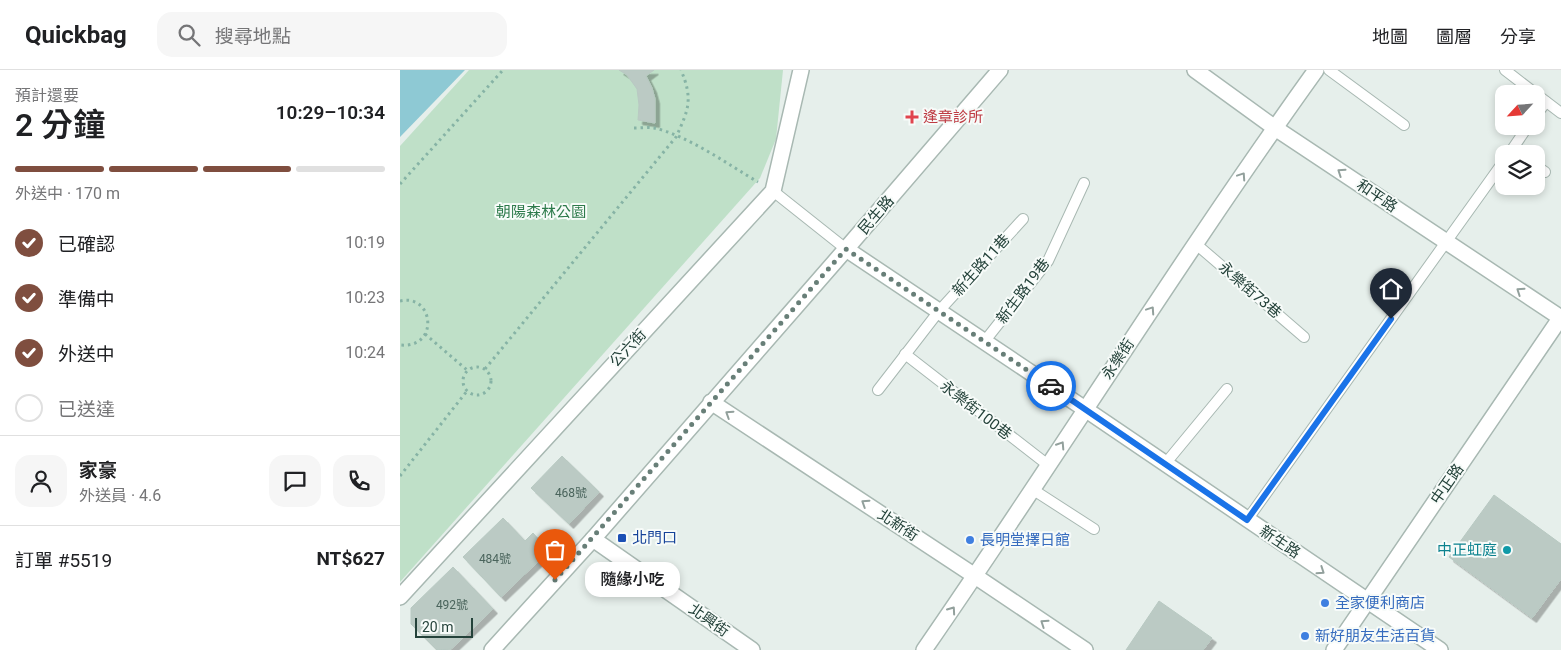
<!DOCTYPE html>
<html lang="zh-TW">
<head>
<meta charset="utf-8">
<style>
	body { margin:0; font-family:Roboto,"Noto Sans TC",sans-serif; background:#f6f6f6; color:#202124; height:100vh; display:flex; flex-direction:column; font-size:19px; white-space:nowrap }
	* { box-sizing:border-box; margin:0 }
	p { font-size:16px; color:#757577 }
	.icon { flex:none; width:28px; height:28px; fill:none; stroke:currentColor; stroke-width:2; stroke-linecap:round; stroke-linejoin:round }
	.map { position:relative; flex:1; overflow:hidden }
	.sheet { display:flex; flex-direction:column; background:#fff; width:400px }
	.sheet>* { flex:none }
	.needle { width:32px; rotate:244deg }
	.buttons { position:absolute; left:1095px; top:15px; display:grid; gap:10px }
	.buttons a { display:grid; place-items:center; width:50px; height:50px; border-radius:10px; background:#fff; box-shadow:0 2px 8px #0003; font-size:25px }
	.scale { position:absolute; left:15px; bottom:12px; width:58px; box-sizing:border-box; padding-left:5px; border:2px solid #24423a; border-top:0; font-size:14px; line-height:18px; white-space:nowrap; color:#24423a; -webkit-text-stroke:4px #f7fbf9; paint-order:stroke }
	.pin { position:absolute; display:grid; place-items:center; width:42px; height:42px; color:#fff; margin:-51px -21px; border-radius:50% 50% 50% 0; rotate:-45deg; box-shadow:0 0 5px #0007 }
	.pin .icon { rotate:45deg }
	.courier { position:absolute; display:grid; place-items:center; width:50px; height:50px; margin:-25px; border:4px solid #1a73e8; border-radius:50%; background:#fff; color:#222; box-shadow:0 1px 6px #0007 }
	.bubble { position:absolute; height:35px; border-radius:15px; background:#fff; box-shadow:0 2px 8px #0003; font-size:16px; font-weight:600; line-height:35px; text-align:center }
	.summary em { font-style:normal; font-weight:600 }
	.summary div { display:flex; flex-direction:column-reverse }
	.summary { display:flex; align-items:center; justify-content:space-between; height:85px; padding:0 15px }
	h1 { font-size:32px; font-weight:600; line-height:38px }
	.bar { display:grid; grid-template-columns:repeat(4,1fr); gap:8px 5px; align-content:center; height:60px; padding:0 15px }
	.bar i { height:6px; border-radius:4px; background:#e0e0e0 }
	.bar .on { background:#7f4e3f }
	.bar p { grid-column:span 4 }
	.line { display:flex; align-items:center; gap:12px; padding:0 15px; border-top:1px solid #e0e0e0 }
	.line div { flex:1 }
	.round { display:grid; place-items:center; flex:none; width:52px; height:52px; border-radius:15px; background:#f6f6f6 }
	ol { padding:0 15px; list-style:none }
	li { display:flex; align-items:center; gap:15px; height:55px }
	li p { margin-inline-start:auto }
	li .icon { padding:5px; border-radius:50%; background:#7f4e3f; color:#fff; stroke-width:4 }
	li:last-child { color:#757577 }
	li i { width:28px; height:28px; border:2px solid #e0e0e0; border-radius:50% }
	header { display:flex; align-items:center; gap:30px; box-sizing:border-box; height:70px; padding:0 25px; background:#fff; border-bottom:1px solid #e0e0e0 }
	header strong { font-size:24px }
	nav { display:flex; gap:28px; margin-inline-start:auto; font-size:18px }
	.search { width:350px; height:45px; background:#f6f6f6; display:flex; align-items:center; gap:12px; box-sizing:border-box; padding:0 18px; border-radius:15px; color:#757577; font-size:19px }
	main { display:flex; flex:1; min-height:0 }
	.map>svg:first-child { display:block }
	.green { fill:#bfe0c8 }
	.water { fill:#8ec9d4 }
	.building { fill:#bbcac4; stroke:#b8c9c2; filter:url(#shadow) }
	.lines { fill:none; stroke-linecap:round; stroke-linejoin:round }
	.service-casing { stroke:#a8b8b2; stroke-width:12 }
	.minor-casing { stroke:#a8b8b2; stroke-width:18 }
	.tertiary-casing { stroke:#a8b8b2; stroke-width:18 }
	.path { stroke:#86b3a5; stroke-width:3; stroke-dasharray:2.5 4; stroke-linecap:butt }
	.service { stroke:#fff; stroke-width:10 }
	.minor { stroke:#fff; stroke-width:15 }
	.tertiary { stroke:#fff; stroke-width:15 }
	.oneway { stroke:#92a09c }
	.done { stroke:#687f78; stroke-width:5; stroke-dasharray:0 9 }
	.route { stroke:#1a73e8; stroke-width:6 }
	.health-dot { fill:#e0444e; stroke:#f7fbf9; stroke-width:2 }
	.transit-dot { fill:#1a4fb4; stroke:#f7fbf9; stroke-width:2 }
	.shop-dot { fill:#3f7fe0; stroke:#f7fbf9; stroke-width:2 }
	.culture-dot { fill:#0f9aa8; stroke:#f7fbf9; stroke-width:2 }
	.labels { text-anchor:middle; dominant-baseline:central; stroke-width:4; stroke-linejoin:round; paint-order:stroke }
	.number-label { font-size:12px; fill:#4a645c }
	.health-label { font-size:15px; fill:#be3a42; stroke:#f7fbf9; text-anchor:start }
	.street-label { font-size:15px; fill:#24423a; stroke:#f7fbf9 }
	.park-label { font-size:15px; fill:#2d7a4b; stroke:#f7fbf9 }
	.transit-label { font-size:15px; fill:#164399; stroke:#f7fbf9; text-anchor:start }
	.shop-label { font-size:15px; fill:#366cbe; stroke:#f7fbf9; text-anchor:start }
	.culture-label { font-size:15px; fill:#0d838f; stroke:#f7fbf9; text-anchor:end }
</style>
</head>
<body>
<header>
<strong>Quickbag</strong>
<div class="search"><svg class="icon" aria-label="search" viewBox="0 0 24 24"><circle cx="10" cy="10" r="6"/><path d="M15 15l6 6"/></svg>搜尋地點</div>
<nav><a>地圖</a><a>圖層</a><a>分享</a></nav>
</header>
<main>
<section class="sheet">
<div class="summary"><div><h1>2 分鐘</h1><p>預計還要</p></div><em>10:29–10:34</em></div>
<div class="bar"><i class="on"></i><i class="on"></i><i class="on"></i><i></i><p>外送中 · 170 m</p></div>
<ol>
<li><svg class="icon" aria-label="check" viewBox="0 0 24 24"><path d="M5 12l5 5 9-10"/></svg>已確認<p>10:19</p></li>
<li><svg class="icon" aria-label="check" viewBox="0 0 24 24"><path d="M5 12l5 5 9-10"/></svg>準備中<p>10:23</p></li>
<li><svg class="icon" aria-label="check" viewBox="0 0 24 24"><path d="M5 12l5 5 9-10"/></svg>外送中<p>10:24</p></li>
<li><i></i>已送達</li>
</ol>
<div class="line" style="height:90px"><a class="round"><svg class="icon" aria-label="person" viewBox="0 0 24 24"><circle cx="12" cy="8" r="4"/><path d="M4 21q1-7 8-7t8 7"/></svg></a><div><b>家豪</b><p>外送員 · 4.6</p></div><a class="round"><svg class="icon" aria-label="chat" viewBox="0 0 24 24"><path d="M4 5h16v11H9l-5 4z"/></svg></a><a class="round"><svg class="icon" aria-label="phone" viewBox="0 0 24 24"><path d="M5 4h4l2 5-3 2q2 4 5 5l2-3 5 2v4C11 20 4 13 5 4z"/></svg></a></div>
<div class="line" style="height:65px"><div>訂單 #5519</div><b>NT$627</b></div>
</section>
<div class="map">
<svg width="1161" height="580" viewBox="0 0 1161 580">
	<defs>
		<filter id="shadow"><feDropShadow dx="4.5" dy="4.5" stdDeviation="0" flood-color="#0004"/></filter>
	</defs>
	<rect width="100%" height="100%" fill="#e6efeb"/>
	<!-- green -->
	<polygon class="green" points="69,0 383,0 376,69 360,108 0,512 0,76"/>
	<!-- water -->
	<polygon class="water" points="0,0 65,0 0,67"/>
	<!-- building -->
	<g class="building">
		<polygon points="219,0 254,0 246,6 252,18 255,29 255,53 238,50 239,35 237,19 227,5"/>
		<polygon points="162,386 199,422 169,454 131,418"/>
		<polygon points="1094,425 1161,474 1161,509 1132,548 1049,487"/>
		<polygon points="103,448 125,471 133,463 149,481 101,527 63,487"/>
		<polygon points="53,497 93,539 51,579 37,580 11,554 11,538"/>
		<polygon points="759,531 812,568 803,580 726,580"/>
	</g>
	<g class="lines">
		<!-- service casing -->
		<g class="service-casing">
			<g id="service">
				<polyline points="929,0 1004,55"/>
				<polyline points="1105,0 1136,24"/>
				<polyline points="1136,24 1161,43"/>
				<polyline points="1136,45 1146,32"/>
				<polyline points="1109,84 1128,56"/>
				<polyline points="1136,96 1145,102"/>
				<polyline points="373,121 446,179"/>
				<polyline points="796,174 904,267"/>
				<polyline points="584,272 648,191 684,113"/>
				<polyline points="505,284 648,395"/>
				<polyline points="478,320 539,241 623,149"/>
				<polyline points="765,394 827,319"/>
				<polyline points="632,419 694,459"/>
				<polyline points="847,450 1104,91"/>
			</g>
		</g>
		<!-- minor casing -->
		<g class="minor-casing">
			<g id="minor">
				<polyline points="795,0 875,58 1161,248"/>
				<polyline points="446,179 685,339 1040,580"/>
				<polyline points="311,332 575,506 685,580"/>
				<polyline points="193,469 352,580"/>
				<polyline points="0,527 373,121 401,0"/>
				<polyline points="92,580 193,469 446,179 600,0"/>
				<path d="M524,580C657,388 780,189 916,0"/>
			</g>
		</g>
		<!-- tertiary casing -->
		<g class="tertiary-casing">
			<polyline id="tertiary" points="934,580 1161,247"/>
		</g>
		<!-- path -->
		<g class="path">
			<path d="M234,58C241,58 248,57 254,58C287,65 329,95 358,112"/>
			<polyline points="0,114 103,0"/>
			<path d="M0,231C34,223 40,279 0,275"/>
			<polyline points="25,264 67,300"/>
			<circle cx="77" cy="311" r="14"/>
			<path d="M85,299L276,67C289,39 293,29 281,0"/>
			<polyline points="0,406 67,321"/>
		</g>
		<!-- service -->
		<use href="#service" class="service"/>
		<!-- minor -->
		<use href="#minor" class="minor"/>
		<!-- tertiary -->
		<use href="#tertiary" class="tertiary"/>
	</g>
	<!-- one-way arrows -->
	<defs><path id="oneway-chevron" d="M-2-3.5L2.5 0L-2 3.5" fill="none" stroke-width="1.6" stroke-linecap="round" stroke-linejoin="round" transform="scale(1.25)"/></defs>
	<g class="oneway">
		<use href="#oneway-chevron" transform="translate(941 102) rotate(-146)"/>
		<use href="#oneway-chevron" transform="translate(842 106) rotate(-56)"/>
		<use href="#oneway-chevron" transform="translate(1120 221) rotate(-146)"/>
		<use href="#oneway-chevron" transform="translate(751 240) rotate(-56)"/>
		<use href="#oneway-chevron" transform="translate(329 344) rotate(-147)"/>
		<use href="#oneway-chevron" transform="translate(661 375) rotate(-57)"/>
		<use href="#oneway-chevron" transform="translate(465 433) rotate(-147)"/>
		<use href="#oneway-chevron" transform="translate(921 501) rotate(34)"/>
		<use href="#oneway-chevron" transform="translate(552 540) rotate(-55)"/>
		<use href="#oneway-chevron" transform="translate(644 553) rotate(-146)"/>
	</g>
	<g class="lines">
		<!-- done -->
		<polyline class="done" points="155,510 446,179 651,316"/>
		<!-- route -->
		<polyline class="route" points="651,316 847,450 991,249"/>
	</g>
	<!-- markers -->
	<path class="health-dot" d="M509.5 39.5h5v5h5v5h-5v5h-5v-5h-5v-5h5z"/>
	<rect class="transit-dot" x="217" y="463" width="10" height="10" rx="2.5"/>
	<g class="shop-dot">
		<circle cx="570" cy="470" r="5"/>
		<circle cx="925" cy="533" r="5"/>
		<circle cx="905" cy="566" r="5"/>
	</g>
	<circle class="culture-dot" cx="1107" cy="480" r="5"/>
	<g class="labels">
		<!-- number labels -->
		<g class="number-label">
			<text x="171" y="423">468號</text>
			<text x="95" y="489">484號</text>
			<text x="52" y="535">492號</text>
		</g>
		<!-- health labels -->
		<g class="health-label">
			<text x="523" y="47">逢章診所</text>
		</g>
		<!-- street labels -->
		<g class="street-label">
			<text transform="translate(977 126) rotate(34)">和平路</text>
			<text transform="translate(476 145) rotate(-49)">民生路</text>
			<text transform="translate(581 195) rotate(-48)">新生路11巷</text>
			<text transform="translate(850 220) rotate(41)">永樂街73巷</text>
			<text transform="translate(623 221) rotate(-53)">新生路19巷</text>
			<text transform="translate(228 278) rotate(-47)">公六街</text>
			<text transform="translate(718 289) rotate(-56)">永樂街</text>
			<text transform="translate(576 340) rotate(38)">永樂街100巷</text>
			<text transform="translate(1047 414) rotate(-55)">中正路</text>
			<text transform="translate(498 455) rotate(33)">北新街</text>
			<text transform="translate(880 472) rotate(34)">新生路</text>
			<text transform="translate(309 550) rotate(35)">北興街</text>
		</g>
		<!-- park labels -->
		<g class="park-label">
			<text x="141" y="142">朝陽森林公園</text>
		</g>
		<!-- transit labels -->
		<g class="transit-label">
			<text x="232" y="468">北門口</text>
		</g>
		<!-- shop labels -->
		<g class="shop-label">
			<text x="580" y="470">長明堂擇日館</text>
			<text x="935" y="533">全家便利商店</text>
			<text x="915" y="566">新好朋友生活百貨</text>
		</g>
		<!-- culture labels -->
		<g class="culture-label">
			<text x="1097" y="480">中正虹庭</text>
		</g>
	</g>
</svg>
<div class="buttons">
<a><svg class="needle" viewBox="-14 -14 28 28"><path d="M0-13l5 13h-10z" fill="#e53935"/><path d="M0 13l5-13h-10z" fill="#757577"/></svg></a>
<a><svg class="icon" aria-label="layers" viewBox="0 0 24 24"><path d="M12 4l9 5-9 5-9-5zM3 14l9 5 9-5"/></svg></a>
</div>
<div class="scale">20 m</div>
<div class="pin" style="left:155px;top:510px;background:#ea580c"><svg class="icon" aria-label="bag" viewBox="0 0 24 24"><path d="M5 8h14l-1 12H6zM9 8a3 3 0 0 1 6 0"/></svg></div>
<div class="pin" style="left:991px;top:249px;background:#1f2937"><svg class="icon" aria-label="home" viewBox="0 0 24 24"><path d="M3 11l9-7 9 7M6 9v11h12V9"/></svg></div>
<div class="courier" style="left:651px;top:316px"><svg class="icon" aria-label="car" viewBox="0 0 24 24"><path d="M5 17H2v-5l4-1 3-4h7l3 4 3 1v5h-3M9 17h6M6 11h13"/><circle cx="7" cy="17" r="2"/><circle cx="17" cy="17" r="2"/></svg></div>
<div class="bubble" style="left:185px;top:492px;width:95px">隨緣小吃</div>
</div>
</main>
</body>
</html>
